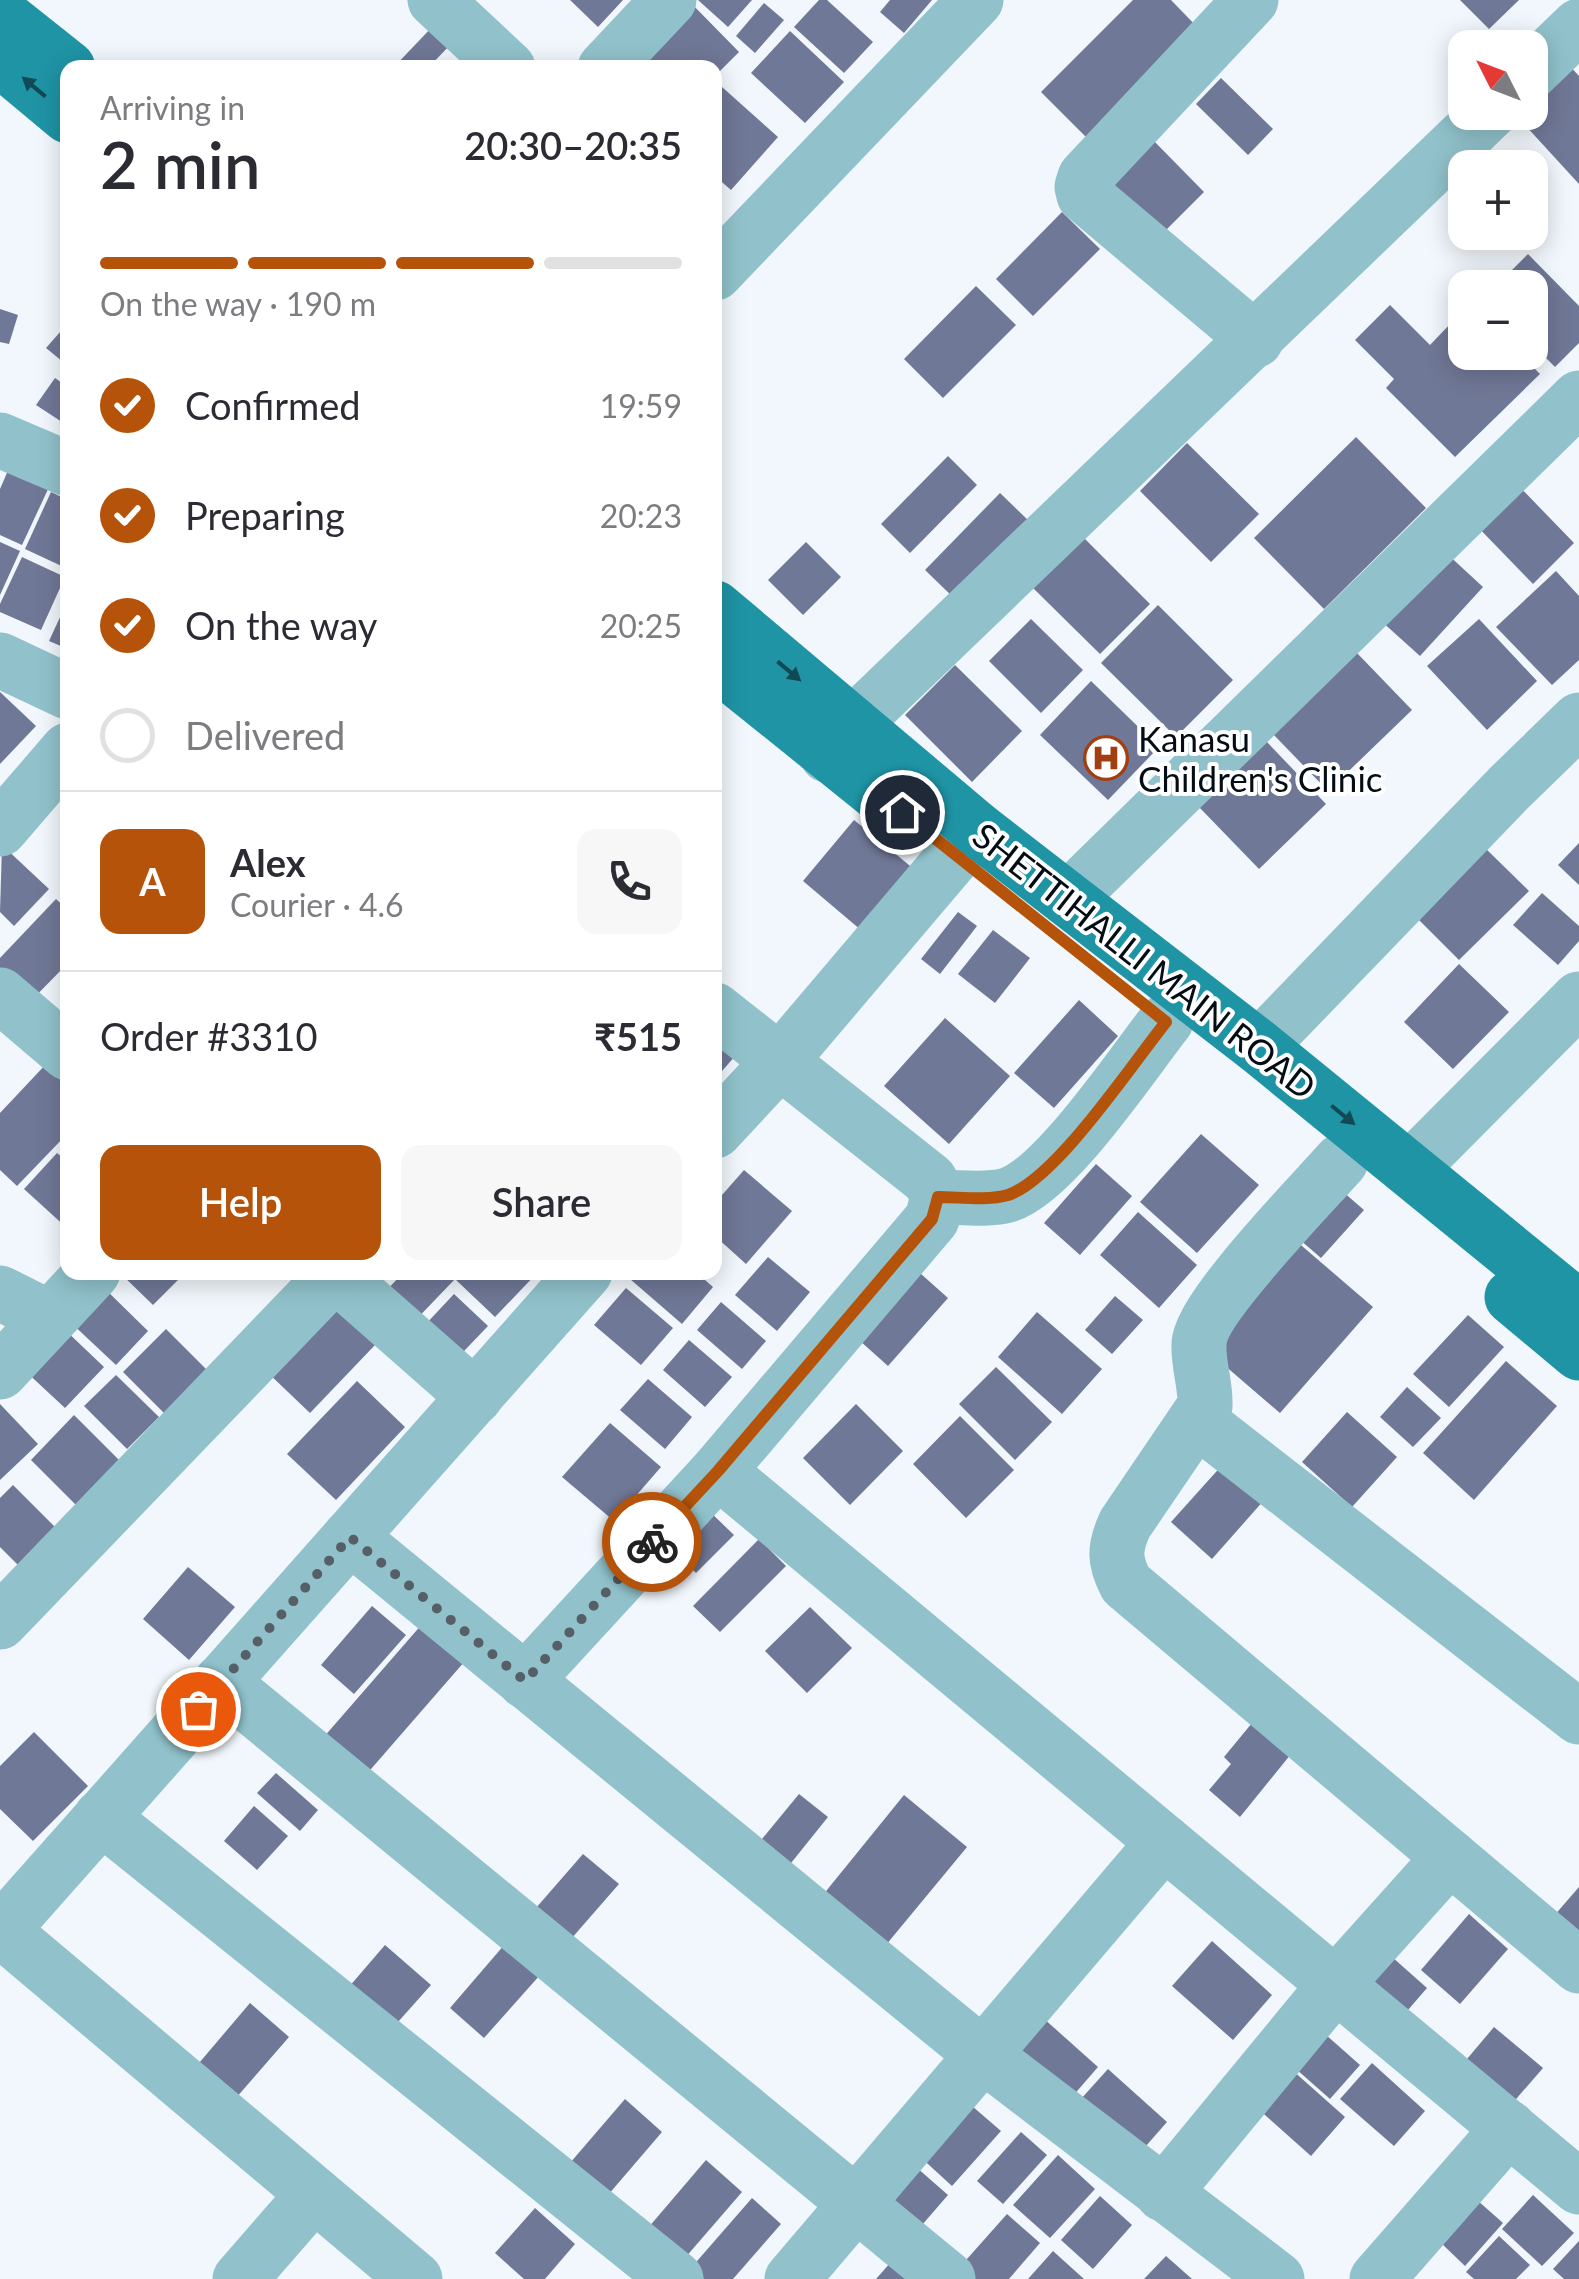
<!DOCTYPE html>
<html lang="en">
<head>
<meta charset="utf-8">
<style>
	body { margin:0; font-family:Lato,sans-serif; background:#f7f7f7; color:#2b2b33; height:100vh; display:flex; flex-direction:column; font-size:38px; white-space:nowrap }
	* { box-sizing:border-box; margin:0 }
	p { font-size:32px; color:#7c7c81 }
	.icon { flex:none; width:55px; height:55px; fill:none; stroke:currentColor; stroke-width:2; stroke-linecap:round; stroke-linejoin:round }
	.map { position:relative; flex:1; overflow:hidden }
	.side { position:absolute; left:60px; top:60px; width:662px; height:1220px; display:flex; flex-direction:column; background:#fff; border-radius:20px; box-shadow:0 5px 25px #0003 }
	.side>* { flex:none }
	.needle { width:65px; rotate:312deg }
	.buttons { position:absolute; left:1448px; top:30px; display:grid; gap:20px }
	.buttons a { display:grid; place-items:center; width:100px; height:100px; border-radius:20px; background:#fff; box-shadow:0 5px 25px #0003; font-size:50px }
	.pin { position:absolute; display:grid; place-items:center; width:85px; height:85px; color:#fff; margin:-42px; border:5px solid #fff; border-radius:50%; box-shadow:0 2px 10px #0007 }
	.courier { position:absolute; display:grid; place-items:center; width:100px; height:100px; margin:-50px; border:8px solid #b45309; border-radius:50%; background:#fff; color:#222; box-shadow:0 2px 12px #0007 }
	.headline em { font-style:normal; font-weight:600 }
	.headline div { display:flex; flex-direction:column-reverse }
	.headline { display:flex; align-items:center; justify-content:space-between; height:170px; padding:0 40px }
	h1 { font-size:65px; font-weight:600; line-height:75px }
	.bar { display:grid; grid-template-columns:repeat(4,1fr); gap:15px 10px; align-content:center; height:120px; padding:0 40px }
	.bar i { height:12px; border-radius:8px; background:#e1e1e2 }
	.bar .active { background:#b45309 }
	.bar p { grid-column:span 4 }
	.line { display:flex; align-items:center; gap:25px; padding:0 40px; border-top:2px solid #e1e1e2 }
	.line div { flex:1 }
	.round { display:grid; place-items:center; flex:none; width:105px; height:105px; border-radius:20px; background:#f7f7f7 }
	ol { padding:0 40px; list-style:none }
	li { display:flex; align-items:center; gap:30px; height:110px }
	li p { margin-inline-start:auto }
	li .icon { padding:10px; border-radius:50%; background:#b45309; color:#fff; stroke-width:4 }
	li:last-child { color:#7c7c81 }
	li i { width:55px; height:55px; border:5px solid #e1e1e2; border-radius:50% }
	.button { display:flex; gap:20px; margin-top:auto; padding:20px 40px }
	.button a { flex:1; height:115px; border-radius:20px; background:#b45309; color:#fff; font-size:40px; font-weight:600; line-height:115px; text-align:center }
	.button a+a { background:#f7f7f7; color:#2b2b33 }
	.map>svg:first-child { display:block }
	.building { fill:#707897 }
	.lines { fill:none; stroke-linecap:round; stroke-linejoin:round }
	.minor { stroke:#91c2cb; stroke-width:55 }
	.major { stroke:#1f94a5; stroke-width:55 }
	.oneway { fill:#104a56 }
	.done { stroke:#575f66; stroke-width:10; stroke-dasharray:0 18 }
	.route { stroke:#b45309; stroke-width:12 }
	.labels { text-anchor:middle; dominant-baseline:central; stroke-width:8; stroke-linejoin:round; paint-order:stroke }
	.poi-label { font-size:35px; fill:#040d15; stroke:#fff; text-anchor:start }
	.street-label { font-size:35px; fill:#040d15; stroke:#fff }
</style>
</head>
<body>
<div class="map">
<svg width="1579" height="2279" viewBox="0 0 1579 2279">
	<rect width="100%" height="100%" fill="#f1f7fc"/>
	<!-- building -->
	<g class="building">
		<polygon points="570,0 623,0 598,27"/>
		<polygon points="688,0 739,52 715,76 715,68 621,68"/>
		<polygon points="698,0 752,0 728,27"/>
		<polygon points="819,0 827,0 873,42 844,73 794,27"/>
		<polygon points="890,0 932,0 904,33 880,12"/>
		<polygon points="1133,0 1171,0 1200,30 1090,141 1041,92"/>
		<polygon points="1460,0 1519,0 1489,29"/>
		<polygon points="764,3 784,20 755,53 736,36"/>
		<polygon points="434,25 452,43 428,68 393,68"/>
		<polygon points="790,31 844,82 805,123 751,73"/>
		<polygon points="1567,63 1579,76 1579,184 1513,112 1530,112 1530,97"/>
		<polygon points="1221,78 1273,129 1248,155 1196,104"/>
		<polygon points="722,87 778,137 731,190 715,176 715,95"/>
		<polygon points="1149,136 1204,192 1151,245 1096,190"/>
		<polygon points="1062,212 1100,249 1033,316 996,279"/>
		<polygon points="1528,254 1579,306 1579,343 1555,367 1530,342 1530,288 1494,288"/>
		<polygon points="976,286 1016,325 943,398 904,359"/>
		<polygon points="1390,305 1430,345 1453,321 1465,333 1465,352 1518,352 1540,374 1455,457 1386,388 1394,379 1355,340"/>
		<polygon points="0,309 18,315 9,344 0,342"/>
		<polygon points="68,323 68,366 46,348"/>
		<polygon points="55,378 68,387 68,415 62,422 36,405"/>
		<polygon points="1356,437 1426,508 1324,609 1254,538"/>
		<polygon points="1187,443 1259,514 1211,562 1140,491"/>
		<polygon points="948,456 977,485 910,553 881,524"/>
		<polygon points="10,466 50,485 22,545 0,535 0,489"/>
		<polygon points="1513,480 1574,543 1533,584 1471,520"/>
		<polygon points="51,492 68,500 68,569 25,549"/>
		<polygon points="1000,493 1031,523 955,599 925,570"/>
		<polygon points="1080,534 1150,604 1100,654 1030,585"/>
		<polygon points="0,542 20,551 0,595"/>
		<polygon points="806,542 841,577 803,615 768,580"/>
		<polygon points="1444,551 1483,587 1420,656 1380,620"/>
		<polygon points="22,557 65,577 41,630 0,612 0,604"/>
		<polygon points="1556,571 1579,596 1579,660 1552,685 1496,627"/>
		<polygon points="68,600 68,649 49,641"/>
		<polygon points="1158,605 1233,680 1176,737 1101,663"/>
		<polygon points="1031,619 1083,670 1041,713 989,661"/>
		<polygon points="1479,619 1537,681 1487,730 1427,666"/>
		<polygon points="1356,652 1412,710 1328,791 1272,733"/>
		<polygon points="955,665 1022,731 972,782 905,715"/>
		<polygon points="1091,681 1159,747 1108,800 1040,735"/>
		<polygon points="0,692 36,726 0,764"/>
		<polygon points="1267,742 1326,804 1259,869 1199,807"/>
		<polygon points="854,820 920,874 868,936 803,881"/>
		<polygon points="1579,843 1579,885 1558,865"/>
		<polygon points="1481,844 1529,891 1459,960 1412,913"/>
		<polygon points="2,845 49,889 14,926 0,912"/>
		<polygon points="1542,893 1579,926 1579,941 1558,965 1513,925"/>
		<polygon points="56,899 68,910 68,963 23,1009 0,987 0,958"/>
		<polygon points="958,912 977,926 940,974 921,959"/>
		<polygon points="993,930 1030,958 995,1003 958,974"/>
		<polygon points="1459,964 1509,1012 1453,1069 1404,1022"/>
		<polygon points="1079,1000 1118,1036 1054,1108 1014,1073"/>
		<polygon points="945,1018 1010,1076 949,1144 884,1086"/>
		<polygon points="715,1022 743,1047 715,1079"/>
		<polygon points="48,1062 68,1080 68,1133 17,1186 0,1170 0,1113"/>
		<polygon points="1201,1134 1259,1185 1197,1253 1140,1202"/>
		<polygon points="57,1153 68,1162 68,1229 24,1189"/>
		<polygon points="1096,1164 1132,1196 1080,1255 1044,1223"/>
		<polygon points="744,1170 792,1211 746,1264 715,1236 715,1203"/>
		<polygon points="1334,1184 1364,1210 1321,1258 1292,1233"/>
		<polygon points="1138,1212 1197,1265 1159,1308 1100,1255"/>
		<polygon points="1295,1240 1373,1307 1280,1413 1202,1346"/>
		<polygon points="768,1257 810,1292 777,1331 735,1295"/>
		<polygon points="911,1265 948,1298 888,1366 850,1332"/>
		<polygon points="119,1272 172,1272 179,1279 153,1305"/>
		<polygon points="404,1272 448,1272 455,1279 461,1272 538,1272 495,1317 455,1279 408,1328 378,1299"/>
		<polygon points="635,1272 696,1272 713,1287 682,1324 630,1279"/>
		<polygon points="101,1285 148,1331 116,1365 68,1320"/>
		<polygon points="626,1288 673,1328 641,1365 594,1325"/>
		<polygon points="454,1294 488,1326 442,1374 409,1342"/>
		<polygon points="1115,1296 1143,1320 1112,1354 1085,1330"/>
		<polygon points="721,1302 766,1341 742,1369 697,1330"/>
		<polygon points="331,1303 375,1345 310,1413 266,1371"/>
		<polygon points="1037,1312 1102,1369 1062,1414 998,1357"/>
		<polygon points="1468,1315 1504,1347 1449,1407 1413,1374"/>
		<polygon points="62,1327 104,1367 65,1408 22,1368"/>
		<polygon points="166,1329 208,1371 165,1414 123,1372"/>
		<polygon points="689,1340 732,1377 705,1407 663,1370"/>
		<polygon points="1506,1361 1557,1406 1474,1500 1423,1453"/>
		<polygon points="996,1367 1052,1422 1015,1460 959,1404"/>
		<polygon points="116,1375 159,1417 127,1449 84,1406"/>
		<polygon points="648,1379 692,1417 665,1449 620,1410"/>
		<polygon points="357,1381 405,1427 336,1500 287,1454"/>
		<polygon points="1407,1387 1441,1418 1413,1447 1380,1417"/>
		<polygon points="0,1404 38,1444 0,1480"/>
		<polygon points="856,1404 903,1451 850,1505 803,1458"/>
		<polygon points="1347,1412 1397,1457 1352,1507 1302,1462"/>
		<polygon points="74,1415 120,1461 76,1505 31,1460"/>
		<polygon points="960,1416 1014,1470 966,1518 913,1464"/>
		<polygon points="610,1423 661,1467 614,1521 562,1477"/>
		<polygon points="1224,1463 1265,1499 1212,1559 1171,1522"/>
		<polygon points="13,1485 57,1529 20,1567 0,1547 0,1498"/>
		<polygon points="706,1508 734,1535 696,1573 669,1546"/>
		<polygon points="759,1539 786,1566 720,1632 693,1606"/>
		<polygon points="188,1567 235,1607 189,1660 143,1619"/>
		<polygon points="372,1606 406,1635 354,1694 321,1665"/>
		<polygon points="810,1607 852,1648 807,1693 765,1651"/>
		<polygon points="423,1623 465,1661 358,1784 316,1746"/>
		<polygon points="1252,1723 1291,1754 1240,1817 1209,1790 1231,1764 1224,1757"/>
		<polygon points="34,1732 88,1786 33,1841 0,1809 0,1766"/>
		<polygon points="276,1773 318,1810 300,1831 257,1793"/>
		<polygon points="799,1794 828,1817 783,1873 753,1850"/>
		<polygon points="904,1795 967,1847 876,1957 814,1906"/>
		<polygon points="254,1806 288,1836 257,1870 224,1841"/>
		<polygon points="583,1854 619,1884 564,1947 529,1916"/>
		<polygon points="1579,1887 1579,1938 1553,1917"/>
		<polygon points="1469,1914 1508,1949 1460,2004 1421,1970"/>
		<polygon points="1212,1941 1272,1995 1233,2040 1172,1986"/>
		<polygon points="505,1944 540,1975 484,2038 450,2008"/>
		<polygon points="385,1945 431,1985 381,2041 336,2002"/>
		<polygon points="1383,1949 1427,1988 1401,2018 1357,1979"/>
		<polygon points="250,2003 289,2037 215,2122 177,2089"/>
		<polygon points="1033,2009 1098,2067 1065,2105 999,2047"/>
		<polygon points="1317,2027 1360,2065 1330,2099 1287,2061"/>
		<polygon points="1494,2027 1543,2068 1504,2113 1456,2072"/>
		<polygon points="1282,2061 1345,2117 1311,2156 1248,2100"/>
		<polygon points="1372,2063 1425,2111 1394,2146 1340,2099"/>
		<polygon points="1108,2069 1167,2122 1131,2163 1071,2110"/>
		<polygon points="625,2099 662,2132 608,2195 570,2163"/>
		<polygon points="965,2100 1001,2131 952,2186 917,2154"/>
		<polygon points="1021,2132 1047,2155 1003,2204 977,2181"/>
		<polygon points="1058,2155 1095,2189 1050,2238 1013,2205"/>
		<polygon points="706,2160 742,2192 678,2266 642,2235"/>
		<polygon points="908,2160 948,2195 909,2240 869,2205"/>
		<polygon points="1533,2195 1574,2233 1542,2266 1502,2229"/>
		<polygon points="1100,2196 1132,2225 1093,2269 1061,2240"/>
		<polygon points="752,2198 781,2224 733,2279 704,2279 691,2268"/>
		<polygon points="1477,2200 1503,2223 1465,2266 1439,2241"/>
		<polygon points="535,2208 575,2244 545,2279 524,2279 495,2253"/>
		<polygon points="1007,2214 1040,2243 1009,2279 972,2279 959,2268"/>
		<polygon points="1499,2236 1530,2265 1516,2279 1474,2279 1466,2272"/>
		<polygon points="1579,2241 1579,2279 1564,2279 1553,2269"/>
		<polygon points="1053,2251 1084,2279 1028,2279"/>
		<polygon points="1166,2256 1192,2279 1144,2279"/>
		<polygon points="891,2262 910,2279 876,2279"/>
	</g>
	<g class="lines">
		<!-- minor -->
		<g class="minor">
			<polyline points="435,0 508,68"/>
			<polyline points="1251,0 1085,177 1082,187 1084,195 1256,340"/>
			<polyline points="605,68 669,0"/>
			<polyline points="1530,73 1579,26"/>
			<polyline points="715,273 976,0"/>
			<polyline points="0,440 68,469"/>
			<polyline points="0,660 68,692"/>
			<polyline points="827,755 852,725 1490,112"/>
			<polyline points="0,829 68,750"/>
			<polyline points="1068,899 1579,398"/>
			<polyline points="0,995 68,1053"/>
			<polyline points="1259,1047 1509,788 1579,720"/>
			<polyline points="715,1131 781,1060 977,829"/>
			<path d="M1341,1161C1312,1194 1200,1308 1199,1344C1198,1365 1206,1385 1205,1406L1125,1524C1114,1548 1114,1561 1126,1584L1579,1966"/>
			<polyline points="1410,1169 1579,999"/>
			<path d="M938,1197C960,1197 987,1201 1008,1195C1056,1179 1132,1064 1166,1021"/>
			<polyline points="333,1272 475,1397"/>
			<polyline points="0,1293 50,1318"/>
			<polyline points="0,1372 93,1272"/>
			<polyline points="1197,1420 1579,1717"/>
			<polyline points="718,1471 1579,2187"/>
			<polyline points="350,1537 983,2055 1277,2279"/>
			<polyline points="0,1622 335,1274"/>
			<polyline points="525,1681 718,1471 932,1219 938,1197 930,1180 715,1010"/>
			<polyline points="221,1682 948,2279"/>
			<polyline points="101,1817 676,2279"/>
			<polyline points="1,1930 415,2279"/>
			<polyline points="0,1932 585,1272"/>
			<polyline points="1163,2194 1336,1984 1450,1857"/>
			<polyline points="240,2279 314,2194"/>
			<polyline points="792,2279 1164,1842"/>
			<polyline points="1377,2279 1509,2128"/>
		</g>
		<!-- major -->
		<g class="major">
			<polyline points="0,14 68,68"/>
			<polyline points="0,59 68,116"/>
			<polyline points="715,608 977,829 1259,1047 1579,1308"/>
			<polyline points="715,662 889,802"/>
			<polyline points="1512,1297 1579,1353"/>
		</g>
	</g>
	<!-- one-way arrows -->
	<defs><path id="oneway-solid" d="M-6-.8H1V-3.2L6.5 0L1 3.2V.8H-6Z" transform="scale(2.5)"/></defs>
	<g class="oneway">
		<use href="#oneway-solid" transform="translate(34 87) rotate(-140)"/>
		<use href="#oneway-solid" transform="translate(789 671) rotate(40)"/>
		<use href="#oneway-solid" transform="translate(1343 1115) rotate(39)"/>
	</g>
	<g class="lines">
		<!-- done -->
		<polyline class="done" points="198,1709 350,1537 525,1681 652,1542"/>
		<!-- route -->
		<path class="route" d="M652,1542L718,1471L932,1219L938,1197C960,1197 987,1201 1008,1195C1056,1179 1132,1064 1166,1022L902,812"/>
	</g>
	<!-- icons -->
	<defs>
		<g id="hospital-ring" transform="scale(2.25)"><circle r="9.5" fill="#fff" stroke="#a33e10" stroke-width="1.5"/><path d="M-5-5h3v3.5h4V-5h3V5h-3V1.5h-4V5h-3Z" fill="#a33e10"/></g>
	</defs>
	<g fill-rule="evenodd">
		<use href="#hospital-ring" x="1106" y="758"/>
	</g>
	<g class="labels">
		<!-- poi labels -->
		<g class="poi-label">
			<text x="1138" y="738">Kanasu<tspan x="1138" dy="40">Children's Clinic</tspan></text>
		</g>
		<!-- street labels -->
		<g class="street-label">
			<text transform="translate(1145 960) rotate(38)">SHETTIHALLI MAIN ROAD</text>
		</g>
	</g>
</svg>
<div class="buttons">
<a><svg class="needle" viewBox="-14 -14 28 28"><path d="M0-13l5 13h-10z" fill="#e53935"/><path d="M0 13l5-13h-10z" fill="#7c7c81"/></svg></a>
<a>+</a>
<a>−</a>
</div>
<div class="pin" style="left:198px;top:1709px;background:#ea580c"><svg class="icon" aria-label="bag" viewBox="0 0 24 24"><path d="M5 8h14l-1 12H6zM9 8a3 3 0 0 1 6 0"/></svg></div>
<div class="pin" style="left:902px;top:812px;background:#1f2937"><svg class="icon" aria-label="home" viewBox="0 0 24 24"><path d="M3 11l9-7 9 7M6 9v11h12V9"/></svg></div>
<div class="courier" style="left:652px;top:1542px"><svg class="icon" aria-label="bike" viewBox="0 0 24 24"><circle cx="6" cy="16" r="4"/><circle cx="18" cy="16" r="4"/><path d="M6 16l4-8h5l3 8M10 8l3 8H6M13 5h3"/></svg></div>
<section class="side">
<div class="headline"><div><h1>2 min</h1><p>Arriving in</p></div><em>20:30–20:35</em></div>
<div class="bar"><i class="active"></i><i class="active"></i><i class="active"></i><i></i><p>On the way · 190 m</p></div>
<ol>
<li><svg class="icon" aria-label="check" viewBox="0 0 24 24"><path d="M5 12l5 5 9-10"/></svg>Confirmed<p>19:59</p></li>
<li><svg class="icon" aria-label="check" viewBox="0 0 24 24"><path d="M5 12l5 5 9-10"/></svg>Preparing<p>20:23</p></li>
<li><svg class="icon" aria-label="check" viewBox="0 0 24 24"><path d="M5 12l5 5 9-10"/></svg>On the way<p>20:25</p></li>
<li><i></i>Delivered</li>
</ol>
<div class="line" style="height:180px"><b class="round" style="background:#b45309;color:#fff">A</b><div><b>Alex</b><p>Courier · 4.6</p></div><a class="round"><svg class="icon" aria-label="phone" viewBox="0 0 24 24"><path d="M5 4h4l2 5-3 2q2 4 5 5l2-3 5 2v4C11 20 4 13 5 4z"/></svg></a></div>
<div class="line" style="height:130px"><div>Order #3310</div><b>₹515</b></div>
<div class="button"><a>Help</a><a>Share</a></div>
</section>
</div>
</body>
</html>
